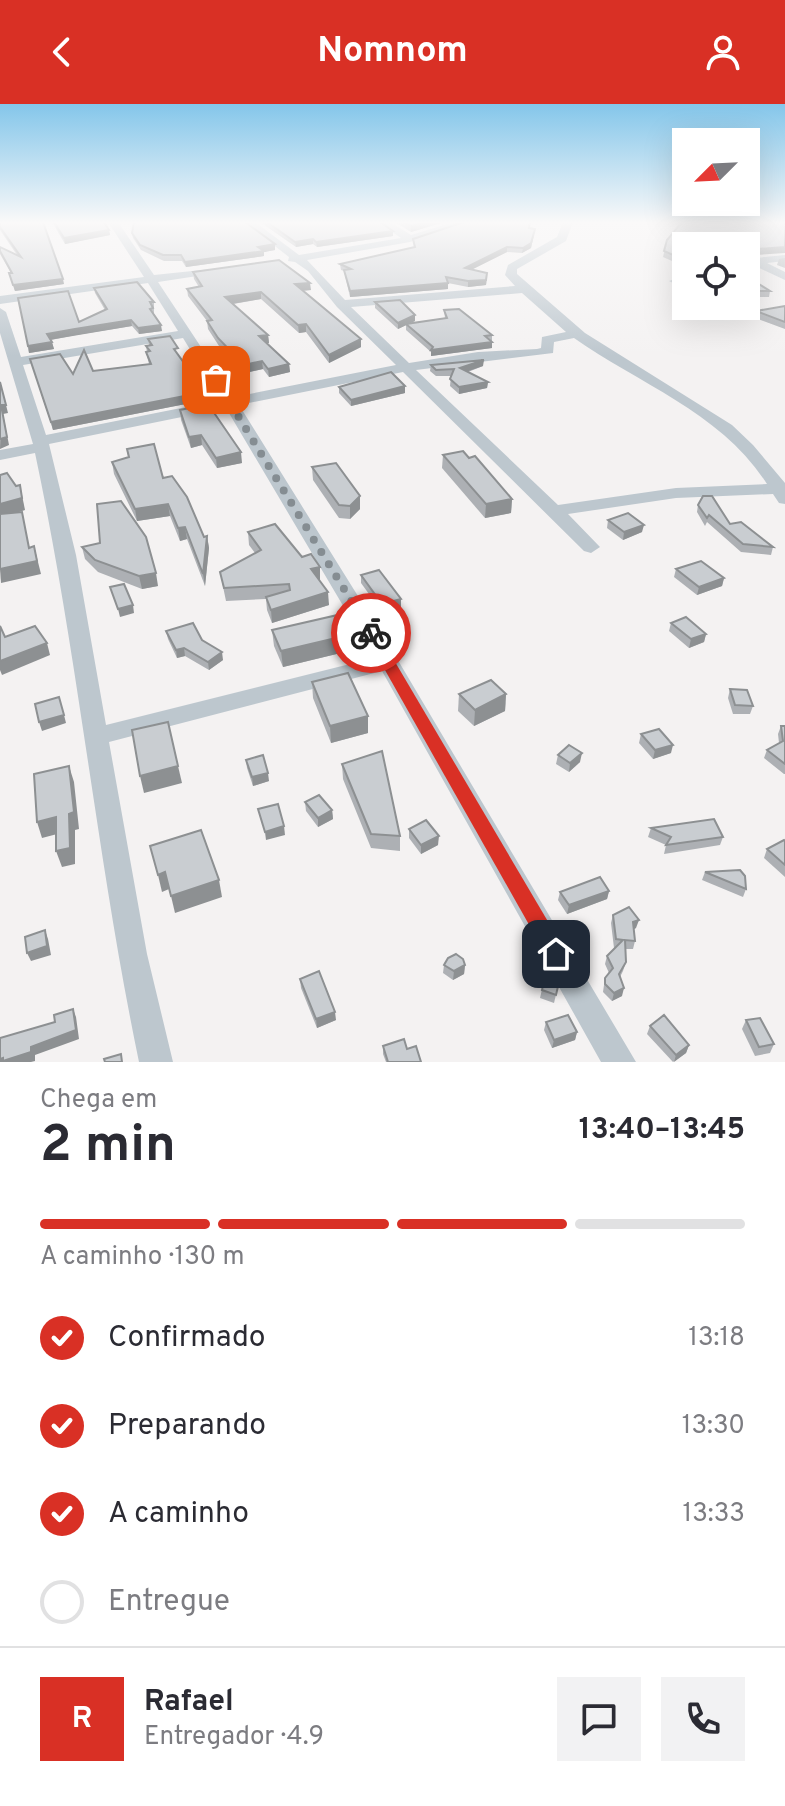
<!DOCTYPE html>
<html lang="pt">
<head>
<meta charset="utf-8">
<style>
	body { margin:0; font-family:Overpass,sans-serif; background:#f2f2f3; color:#2b2b33; height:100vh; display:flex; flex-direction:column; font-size:30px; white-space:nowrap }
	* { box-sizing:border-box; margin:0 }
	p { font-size:26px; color:#7c7c81 }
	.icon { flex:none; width:44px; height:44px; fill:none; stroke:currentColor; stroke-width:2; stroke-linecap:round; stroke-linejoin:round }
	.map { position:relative; height:958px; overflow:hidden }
	.panel { display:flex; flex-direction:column; background:#fff; flex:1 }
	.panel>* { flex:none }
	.needle { width:52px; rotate:246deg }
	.buttons { position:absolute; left:672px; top:24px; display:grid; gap:16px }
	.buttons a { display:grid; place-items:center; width:88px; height:88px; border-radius:0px; background:#fff; box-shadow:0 8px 32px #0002; font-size:40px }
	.pin { position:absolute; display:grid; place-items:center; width:68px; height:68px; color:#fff; margin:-34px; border-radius:16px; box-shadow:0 4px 12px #0006 }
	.courier { position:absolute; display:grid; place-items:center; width:80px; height:80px; margin:-40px; border:6px solid #d93025; border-radius:50%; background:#fff; color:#222; box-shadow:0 2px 10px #0007 }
	.summary em { font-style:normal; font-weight:700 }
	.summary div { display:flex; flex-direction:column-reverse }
	.summary { display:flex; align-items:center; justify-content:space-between; height:136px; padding:0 40px }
	h1 { font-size:52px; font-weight:700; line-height:60px }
	.bar { display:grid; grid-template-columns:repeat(4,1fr); gap:12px 8px; align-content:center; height:96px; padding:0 40px }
	.bar i { height:10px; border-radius:6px; background:#e1e1e2 }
	.bar .on { background:#d93025 }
	.bar p { grid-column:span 4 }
	.line { display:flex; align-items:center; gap:20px; padding:0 40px; border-top:2px solid #e1e1e2 }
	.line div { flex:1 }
	.round { display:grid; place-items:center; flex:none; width:84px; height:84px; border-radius:0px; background:#f2f2f3 }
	ol { padding:0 40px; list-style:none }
	li { display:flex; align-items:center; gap:24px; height:88px }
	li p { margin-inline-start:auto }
	li .icon { padding:8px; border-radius:50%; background:#d93025; color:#fff; stroke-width:4 }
	li:last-child { color:#7c7c81 }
	li i { width:44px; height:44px; border:4px solid #e1e1e2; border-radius:50% }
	header { display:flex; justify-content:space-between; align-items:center; height:104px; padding:0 40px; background:#d93025; color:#fff; font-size:36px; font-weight:700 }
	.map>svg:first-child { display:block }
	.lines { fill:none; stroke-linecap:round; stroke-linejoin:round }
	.minor { fill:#bdc7ce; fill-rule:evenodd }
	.wall { fill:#adb0b4 }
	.shaded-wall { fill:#8d9092 }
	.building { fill:#c9cdd1; stroke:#8d9092; stroke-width:2 }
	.route { fill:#d93025 }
	.done { stroke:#858d92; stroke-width:8; stroke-dasharray:0 14.4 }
</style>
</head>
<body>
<header><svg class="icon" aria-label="back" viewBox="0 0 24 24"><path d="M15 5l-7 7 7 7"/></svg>Nomnom<svg class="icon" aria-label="person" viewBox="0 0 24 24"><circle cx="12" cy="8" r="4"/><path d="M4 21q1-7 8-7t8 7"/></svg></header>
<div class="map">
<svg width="785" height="958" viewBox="0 0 785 958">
	<rect width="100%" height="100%" fill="#f4f2f2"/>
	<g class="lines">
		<!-- minor -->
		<g class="minor">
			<path d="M108,118H118L154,171L221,164L223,166L217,169L158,178L234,293L396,261L337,203L308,167L295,158L288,157L289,153L244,118H255L299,151L401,134L378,118H390L411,131L454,118H469L410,138L307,156L345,196L515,182L505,171L508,161L557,133L563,118H573L566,137L517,165V170L585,229L732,321L753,341L785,379V400L779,399L773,390L676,394L568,410L600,443L591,449L584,447L403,268L239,301L399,558L636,958H601L382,567L109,638L147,850L173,958H139C97,756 78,551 35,349L0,356V346L33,340L0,229V204L6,208L21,253L178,227L148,179L0,200V192L144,173ZM522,189L566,228L542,233L541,244L537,245L478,248L409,259L351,203ZM183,234L221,296L46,331L23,261ZM574,234C639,280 722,309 767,380L676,384L558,401L416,266L553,249L554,238ZM226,304L374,554L106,621L76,451L49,340Z"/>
			<polygon points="785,151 785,157 767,159 785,168 785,176 753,161 746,161 746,155"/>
			<polygon points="686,171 686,178 675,180 669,177"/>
		</g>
	</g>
	<!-- wall -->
	<g class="wall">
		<polygon points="0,118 64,180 15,187 9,169 11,169 0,150 0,143 17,151 0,126"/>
		<polygon points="52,118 104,118 109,126 110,131 65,140"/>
		<polygon points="260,118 380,118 393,132 317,143 313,140 296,143"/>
		<polygon points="395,118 444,118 411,128"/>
		<polygon points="785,118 755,151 751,148 754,139 743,142 686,142 679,160 663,153 667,136"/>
		<polygon points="529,124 534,131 531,144 522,149 507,148 473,165 487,175 486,181 468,183 448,179 448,185 350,193 344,167 341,166 340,160 414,143 413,135"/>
		<polygon points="132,129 275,146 264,148 264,152 186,163 182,157 164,157 141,146 133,134"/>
		<polygon points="785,154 785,164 777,161 779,155"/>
		<polygon points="193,168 311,186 303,187 361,243 329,259 306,228 299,229 261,195 233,200 268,231 269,239 266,239 289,260 290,268 269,273 263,265 245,269 219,242 208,225 207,217 188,192 187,185 199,183 194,175"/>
		<polygon points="746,172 770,187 769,193 746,193"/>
		<polygon points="94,184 154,198 154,210 162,227 139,230 132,222 76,231 51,236 54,245 29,249 28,242 105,206 95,189"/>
		<polygon points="375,198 415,211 415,217 410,219 445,214 444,206 492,231 492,244 431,252 431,248 406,226 406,221 398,225 375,204"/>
		<polygon points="785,202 785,225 755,214 756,207"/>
		<polygon points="148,235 179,252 197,277 199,285 197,285 201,297 53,326 30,255 73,270 93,267 149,260 146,248 147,248 146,242 149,241"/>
		<polygon points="431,261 483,262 468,268 488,278 487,284 459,290 450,282 451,272 436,272 430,267"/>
		<polygon points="339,283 405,289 351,302 339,289"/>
		<polygon points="180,306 242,359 217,364 202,341 191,344 181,316"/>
		<polygon points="127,345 163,374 204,433 207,432 209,444 205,482 187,435 180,437 170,412 137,417 114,370 112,358 128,353"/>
		<polygon points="443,351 512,395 511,409 485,414 442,364"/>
		<polygon points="312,363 360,405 350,415 339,414 313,376"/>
		<polygon points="698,401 730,420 773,443 771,451 741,448 707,418 705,422 697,408"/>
		<polygon points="608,416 642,428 623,436 607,424"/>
		<polygon points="248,428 320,476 319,476 329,501 272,519 267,506 266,495 226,497 220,468 255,449 249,441"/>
		<polygon points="82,443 158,482 142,485 98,468 85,455"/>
		<polygon points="676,465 724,474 722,482 697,491 674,473"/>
		<polygon points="361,471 401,503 382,508 361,479"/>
		<polygon points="671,519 706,530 704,538 689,544 669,527"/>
		<polygon points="272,526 353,530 353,546 283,563 274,542"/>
		<polygon points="166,527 202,536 223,556 209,566 185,552 177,554 168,535"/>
		<polygon points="312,578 368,629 331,639 313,594"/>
		<polygon points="730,585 753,602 750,610 733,610 728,594"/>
		<polygon points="459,590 506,590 505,607 474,622 458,607"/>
		<polygon points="781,622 785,622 785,670 784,670 764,654 767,646 779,639 778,630"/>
		<polygon points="641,630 671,649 653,655 639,639"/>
		<polygon points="558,651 580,658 569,668 556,660"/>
		<polygon points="246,656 269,677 253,682 247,664"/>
		<polygon points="342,660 400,732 400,747 371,744 343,675"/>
		<polygon points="305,698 332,706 333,715 318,723 306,707"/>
		<polygon points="651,724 723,733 720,741 664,750 666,741 648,733"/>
		<polygon points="409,725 438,741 421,750 409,734"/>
		<polygon points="785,737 785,773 764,754 767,745"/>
		<polygon points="705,768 746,785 743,793 702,776"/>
		<polygon points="609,787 607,795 567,810 558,796 560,788"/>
		<polygon points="613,811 636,824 634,825 635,837 633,845 625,845 626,858 623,867 620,873 622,892 612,897 603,888 605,874 609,869 605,860 607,852 615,844 614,844 611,819"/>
		<polygon points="444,861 465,861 464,870 453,876 443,869"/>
		<polygon points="545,872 559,878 554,899 540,894"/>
		<polygon points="300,875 336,916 317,924 301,884"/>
		<polygon points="746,916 774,940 770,949 755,952 742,925"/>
		<polygon points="546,918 577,928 575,936 552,944 544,926"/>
		<polygon points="650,922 689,941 686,949 673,958 647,930"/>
		<polygon points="383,942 407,945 421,958 386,958 383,950"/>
	</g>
	<!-- shaded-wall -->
	<g class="shaded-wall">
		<polygon points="427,118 444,118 411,128 411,122"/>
		<polygon points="535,125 531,144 522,149 523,144"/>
		<polygon points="109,126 110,131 65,140 64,134"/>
		<polygon points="393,127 393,132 317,143 316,138"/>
		<polygon points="758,132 757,138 743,142 724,142"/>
		<polygon points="313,135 313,140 296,143 295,138"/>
		<polygon points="275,140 275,146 264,148 264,152 186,163 185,158"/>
		<polygon points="507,143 507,148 465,169 465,164"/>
		<polygon points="785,143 785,149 755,151 757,145"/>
		<polygon points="686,153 686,158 679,160 680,154"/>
		<polygon points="487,169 486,181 468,183 468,177"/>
		<polygon points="63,175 64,180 15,187 13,181"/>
		<polygon points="310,179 311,186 296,187 295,180"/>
		<polygon points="448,179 448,185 350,193 350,187"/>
		<polygon points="261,188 261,195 226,201 225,193"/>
		<polygon points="415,211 415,217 398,225 398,219"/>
		<polygon points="131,216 132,222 49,236 47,230"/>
		<polygon points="306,220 306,228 299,229 298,221"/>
		<polygon points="161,221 162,227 139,230 138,224"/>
		<polygon points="268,231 269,239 260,240 259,232"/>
		<polygon points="361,235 361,243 329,259 329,251"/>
		<polygon points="52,238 54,245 29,249 28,242"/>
		<polygon points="492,238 492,244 431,252 431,246"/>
		<polygon points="484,256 483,262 460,270 460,264"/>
		<polygon points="262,257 263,265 245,269 244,261"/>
		<polygon points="289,260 290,268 269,273 268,265"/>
		<polygon points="488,278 487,284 459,290 459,283"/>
		<polygon points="405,282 405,289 351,302 351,296"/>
		<polygon points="200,289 201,297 53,326 51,318"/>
		<polygon points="1,301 6,301 8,309 3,310 9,341 0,345"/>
		<polygon points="201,331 202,341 191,344 189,333"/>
		<polygon points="241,348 242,359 217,364 216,354"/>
		<polygon points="20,381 25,406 2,414 0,410 0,400"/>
		<polygon points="360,392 360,405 350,415 350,402"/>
		<polygon points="512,395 511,409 485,414 486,400"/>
		<polygon points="168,400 170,412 137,417 135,405"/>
		<polygon points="644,421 642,428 623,436 624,428"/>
		<polygon points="185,423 187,435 180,437 178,424"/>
		<polygon points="207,432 209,444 205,482 203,470"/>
		<polygon points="34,442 41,470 1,479 0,465"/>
		<polygon points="320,463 320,476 312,478 311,465"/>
		<polygon points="156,469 158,482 142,485 139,472"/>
		<polygon points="724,474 722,482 697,491 699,483"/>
		<polygon points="328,488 329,501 272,519 271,506"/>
		<polygon points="401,495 401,503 382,508 382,500"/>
		<polygon points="133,501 134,509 120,513 118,505"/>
		<polygon points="353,530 353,546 283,563 281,547"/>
		<polygon points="706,530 704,538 689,544 691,535"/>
		<polygon points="47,539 50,551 2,571 0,566 0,557"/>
		<polygon points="184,544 185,552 177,554 176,546"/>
		<polygon points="222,548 223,556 209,566 208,558"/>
		<polygon points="506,590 505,607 474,622 475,606"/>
		<polygon points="64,611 66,619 42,627 39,618"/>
		<polygon points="368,612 368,629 331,639 330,622"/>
		<polygon points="673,641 671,649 653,655 655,646"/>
		<polygon points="582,649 580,658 569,668 570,659"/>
		<polygon points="69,662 74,678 79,725 75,726 75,760 62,763 56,747"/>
		<polygon points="178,662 182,679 144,689 140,672"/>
		<polygon points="268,669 269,677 253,682 252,673"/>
		<polygon points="332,706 333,715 318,723 318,714"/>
		<polygon points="56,713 61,729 42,734 37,718"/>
		<polygon points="284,722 285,731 266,736 265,728"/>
		<polygon points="439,732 438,741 421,750 421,741"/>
		<polygon points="165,768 169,785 162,788 158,771"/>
		<polygon points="219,776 222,793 175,809 171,792"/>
		<polygon points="609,787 607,795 567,810 569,801"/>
		<polygon points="639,816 636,824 630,827 633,818"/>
		<polygon points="45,826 48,835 51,851 31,857 27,849"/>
		<polygon points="465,861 464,870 453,876 454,867"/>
		<polygon points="624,884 622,892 612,897 614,889"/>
		<polygon points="73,905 76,913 79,935 35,951 35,957 31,958 0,958 0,955 31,943"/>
		<polygon points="335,908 336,916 317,924 316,915"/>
		<polygon points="577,928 575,936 552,944 554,936"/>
		<polygon points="689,941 686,949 674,958 676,951"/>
	</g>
	<!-- building -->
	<g class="building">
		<polygon points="0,118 43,118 63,175 13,181 9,169 12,169 0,147 0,143 21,153 0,123"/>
		<polygon points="54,118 104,118 109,126 64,134"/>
		<polygon points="134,118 245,118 275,140 258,143 264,147 185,158 181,151 163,151 140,141 132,129"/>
		<polygon points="267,118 380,118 393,127 316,138 313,135 295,138"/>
		<polygon points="404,118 427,118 411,122"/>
		<polygon points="464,118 530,118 529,124 535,125 531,139 523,144 507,143 465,164 487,169 486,176 468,177 446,173 448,179 350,187 344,166 351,165 340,160 415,143 413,135"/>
		<polygon points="682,118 785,118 785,143 757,145 752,143 758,132 724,142 686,142 686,153 680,154 664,147 667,136"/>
		<polygon points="279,156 310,179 295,180 361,235 329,251 306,220 298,221 261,188 225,193 268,231 259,232 289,260 268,265 262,257 244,261 218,234 207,217 212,216 187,185 202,182 193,168"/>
		<polygon points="746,172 770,187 746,187"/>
		<polygon points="137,178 154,198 150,198 153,204 150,205 161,221 138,224 131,216 75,225 47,230 52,238 28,242 18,194 68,187 79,218 107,205 94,184"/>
		<polygon points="400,196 415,211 398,219 375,198"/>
		<polygon points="785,202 785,218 756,207"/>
		<polygon points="459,205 492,231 485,232 492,238 431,246 433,243 406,220 447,214 444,206"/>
		<polygon points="170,232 178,244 174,245 197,277 193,278 200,289 51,318 30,255 60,250 73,270 84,246 93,267 151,260 146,248 150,247 146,242 152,241 148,235"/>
		<polygon points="484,256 460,264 488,278 459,283 450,275 454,265 436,266 431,261"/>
		<polygon points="391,268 405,282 351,296 339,283"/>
		<polygon points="0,278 6,301 1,301 7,333 0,335"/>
		<polygon points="208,300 241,348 216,354 201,331 189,333 180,306"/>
		<polygon points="154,340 163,374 172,372 187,393 204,433 207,432 203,470 185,423 178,424 168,400 135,405 112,358 129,353 127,345"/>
		<polygon points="463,347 469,354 475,352 512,395 486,400 443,351"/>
		<polygon points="336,359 360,392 350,402 339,401 312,363"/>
		<polygon points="7,369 16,382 20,381 22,394 0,400 0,371"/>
		<polygon points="703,392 712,392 730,420 741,418 773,443 743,440 709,411 707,414 698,401"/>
		<polygon points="121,397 146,433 156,469 139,472 95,456 82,443 100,439 97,400"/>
		<polygon points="22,408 29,444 34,442 37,457 0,465 0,410"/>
		<polygon points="628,409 644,421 624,428 608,416"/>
		<polygon points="275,420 302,453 311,450 320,463 311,465 328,488 271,506 266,493 290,486 289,480 224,484 220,468 261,446 248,428"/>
		<polygon points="701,457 724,474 699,483 676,465"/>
		<polygon points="379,466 401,495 382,500 361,471"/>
		<polygon points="124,480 133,501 118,505 110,483"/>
		<polygon points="342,510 353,530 281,547 272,526"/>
		<polygon points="686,513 706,530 691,535 671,519"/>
		<polygon points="193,519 202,536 222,548 208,558 184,544 176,546 166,527"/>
		<polygon points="0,522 5,533 35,522 47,539 0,557"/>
		<polygon points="348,569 368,612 330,622 312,578"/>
		<polygon points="491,576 506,590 475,606 459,590"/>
		<polygon points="730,585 747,586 753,602 735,601"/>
		<polygon points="59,593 64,611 39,618 35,600"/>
		<polygon points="168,618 178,662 140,672 132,626"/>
		<polygon points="781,622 785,622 785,660 767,646 783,637"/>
		<polygon points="659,625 673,641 655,646 641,630"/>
		<polygon points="569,641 582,649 570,659 558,651"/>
		<polygon points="382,647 400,732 371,730 342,660"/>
		<polygon points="263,651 268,669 252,673 246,656"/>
		<polygon points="69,662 74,708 69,710 70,744 56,747 56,713 37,718 34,670"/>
		<polygon points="319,691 332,706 318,714 305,698"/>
		<polygon points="278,700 284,722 265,728 258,705"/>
		<polygon points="714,715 723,733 666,741 671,733 651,724"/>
		<polygon points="426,716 439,732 421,741 409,725"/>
		<polygon points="201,726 219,776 171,792 165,768 158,771 150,742"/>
		<polygon points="784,736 785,737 785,761 767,745"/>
		<polygon points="740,766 745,772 746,785 705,768"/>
		<polygon points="600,773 609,787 569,801 560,788"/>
		<polygon points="629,803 639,816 633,818 635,837 625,836 626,858 619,870 624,884 614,889 605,880 605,874 613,864 607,852 623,836 616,835 613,811"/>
		<polygon points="45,826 47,842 27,849 25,833"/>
		<polygon points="456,850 463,855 465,861 454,867 444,861 448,854"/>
		<polygon points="319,867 335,908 316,915 300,875"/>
		<polygon points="545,872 559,878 556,891 542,886"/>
		<polygon points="73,905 76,926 31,943 31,948 3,957 3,954 0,955 0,934 55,918 54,911"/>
		<polygon points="568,911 577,928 554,936 546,918"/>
		<polygon points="664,911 689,941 676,951 650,922"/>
		<polygon points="760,914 774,940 759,943 746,916"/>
		<polygon points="404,935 407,945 416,942 421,958 388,958 383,942"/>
		<polygon points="121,950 122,958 105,958 104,955"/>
	</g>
	<!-- sky -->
	<linearGradient id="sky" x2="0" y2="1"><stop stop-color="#84c6ea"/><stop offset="0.47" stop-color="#faf9f9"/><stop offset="1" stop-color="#faf9f9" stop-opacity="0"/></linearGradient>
	<rect width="785" height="252" fill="url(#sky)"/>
	<!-- route -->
	<polygon class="route" points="371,525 378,529 563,843 566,850 563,856 556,859 549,856 364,529"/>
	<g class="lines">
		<!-- done -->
		<polyline class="done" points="216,276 371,529"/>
	</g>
</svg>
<div class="buttons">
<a><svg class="needle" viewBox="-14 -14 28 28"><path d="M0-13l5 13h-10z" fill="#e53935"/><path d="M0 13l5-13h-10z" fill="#7c7c81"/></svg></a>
<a><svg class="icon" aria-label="locate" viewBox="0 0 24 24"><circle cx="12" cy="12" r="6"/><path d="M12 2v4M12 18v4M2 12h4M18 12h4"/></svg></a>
</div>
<div class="pin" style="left:216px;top:276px;background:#ea580c"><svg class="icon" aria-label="bag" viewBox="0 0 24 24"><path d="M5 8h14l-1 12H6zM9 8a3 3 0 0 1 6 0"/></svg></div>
<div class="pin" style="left:556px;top:850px;background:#1f2937"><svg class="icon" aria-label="home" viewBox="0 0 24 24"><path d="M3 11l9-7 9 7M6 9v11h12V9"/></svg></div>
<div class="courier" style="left:371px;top:529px"><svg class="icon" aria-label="bike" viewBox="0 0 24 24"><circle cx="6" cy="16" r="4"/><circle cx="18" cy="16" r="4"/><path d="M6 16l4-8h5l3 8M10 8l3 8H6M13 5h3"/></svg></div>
</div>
<section class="panel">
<div class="summary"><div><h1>2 min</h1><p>Chega em</p></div><em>13:40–13:45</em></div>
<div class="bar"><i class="on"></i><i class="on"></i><i class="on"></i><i></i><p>A caminho · 130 m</p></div>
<ol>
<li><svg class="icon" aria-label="check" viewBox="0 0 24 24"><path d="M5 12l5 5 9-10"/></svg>Confirmado<p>13:18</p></li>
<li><svg class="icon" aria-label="check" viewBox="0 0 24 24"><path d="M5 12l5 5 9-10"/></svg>Preparando<p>13:30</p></li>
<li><svg class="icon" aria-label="check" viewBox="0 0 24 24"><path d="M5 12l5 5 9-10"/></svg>A caminho<p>13:33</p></li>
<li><i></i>Entregue</li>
</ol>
<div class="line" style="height:144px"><b class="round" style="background:#d93025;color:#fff">R</b><div><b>Rafael</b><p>Entregador · 4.9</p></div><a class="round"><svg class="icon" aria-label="chat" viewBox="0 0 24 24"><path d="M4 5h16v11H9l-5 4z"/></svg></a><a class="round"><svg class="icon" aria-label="phone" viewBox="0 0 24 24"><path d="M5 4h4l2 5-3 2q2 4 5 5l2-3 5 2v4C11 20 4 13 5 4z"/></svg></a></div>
</section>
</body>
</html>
